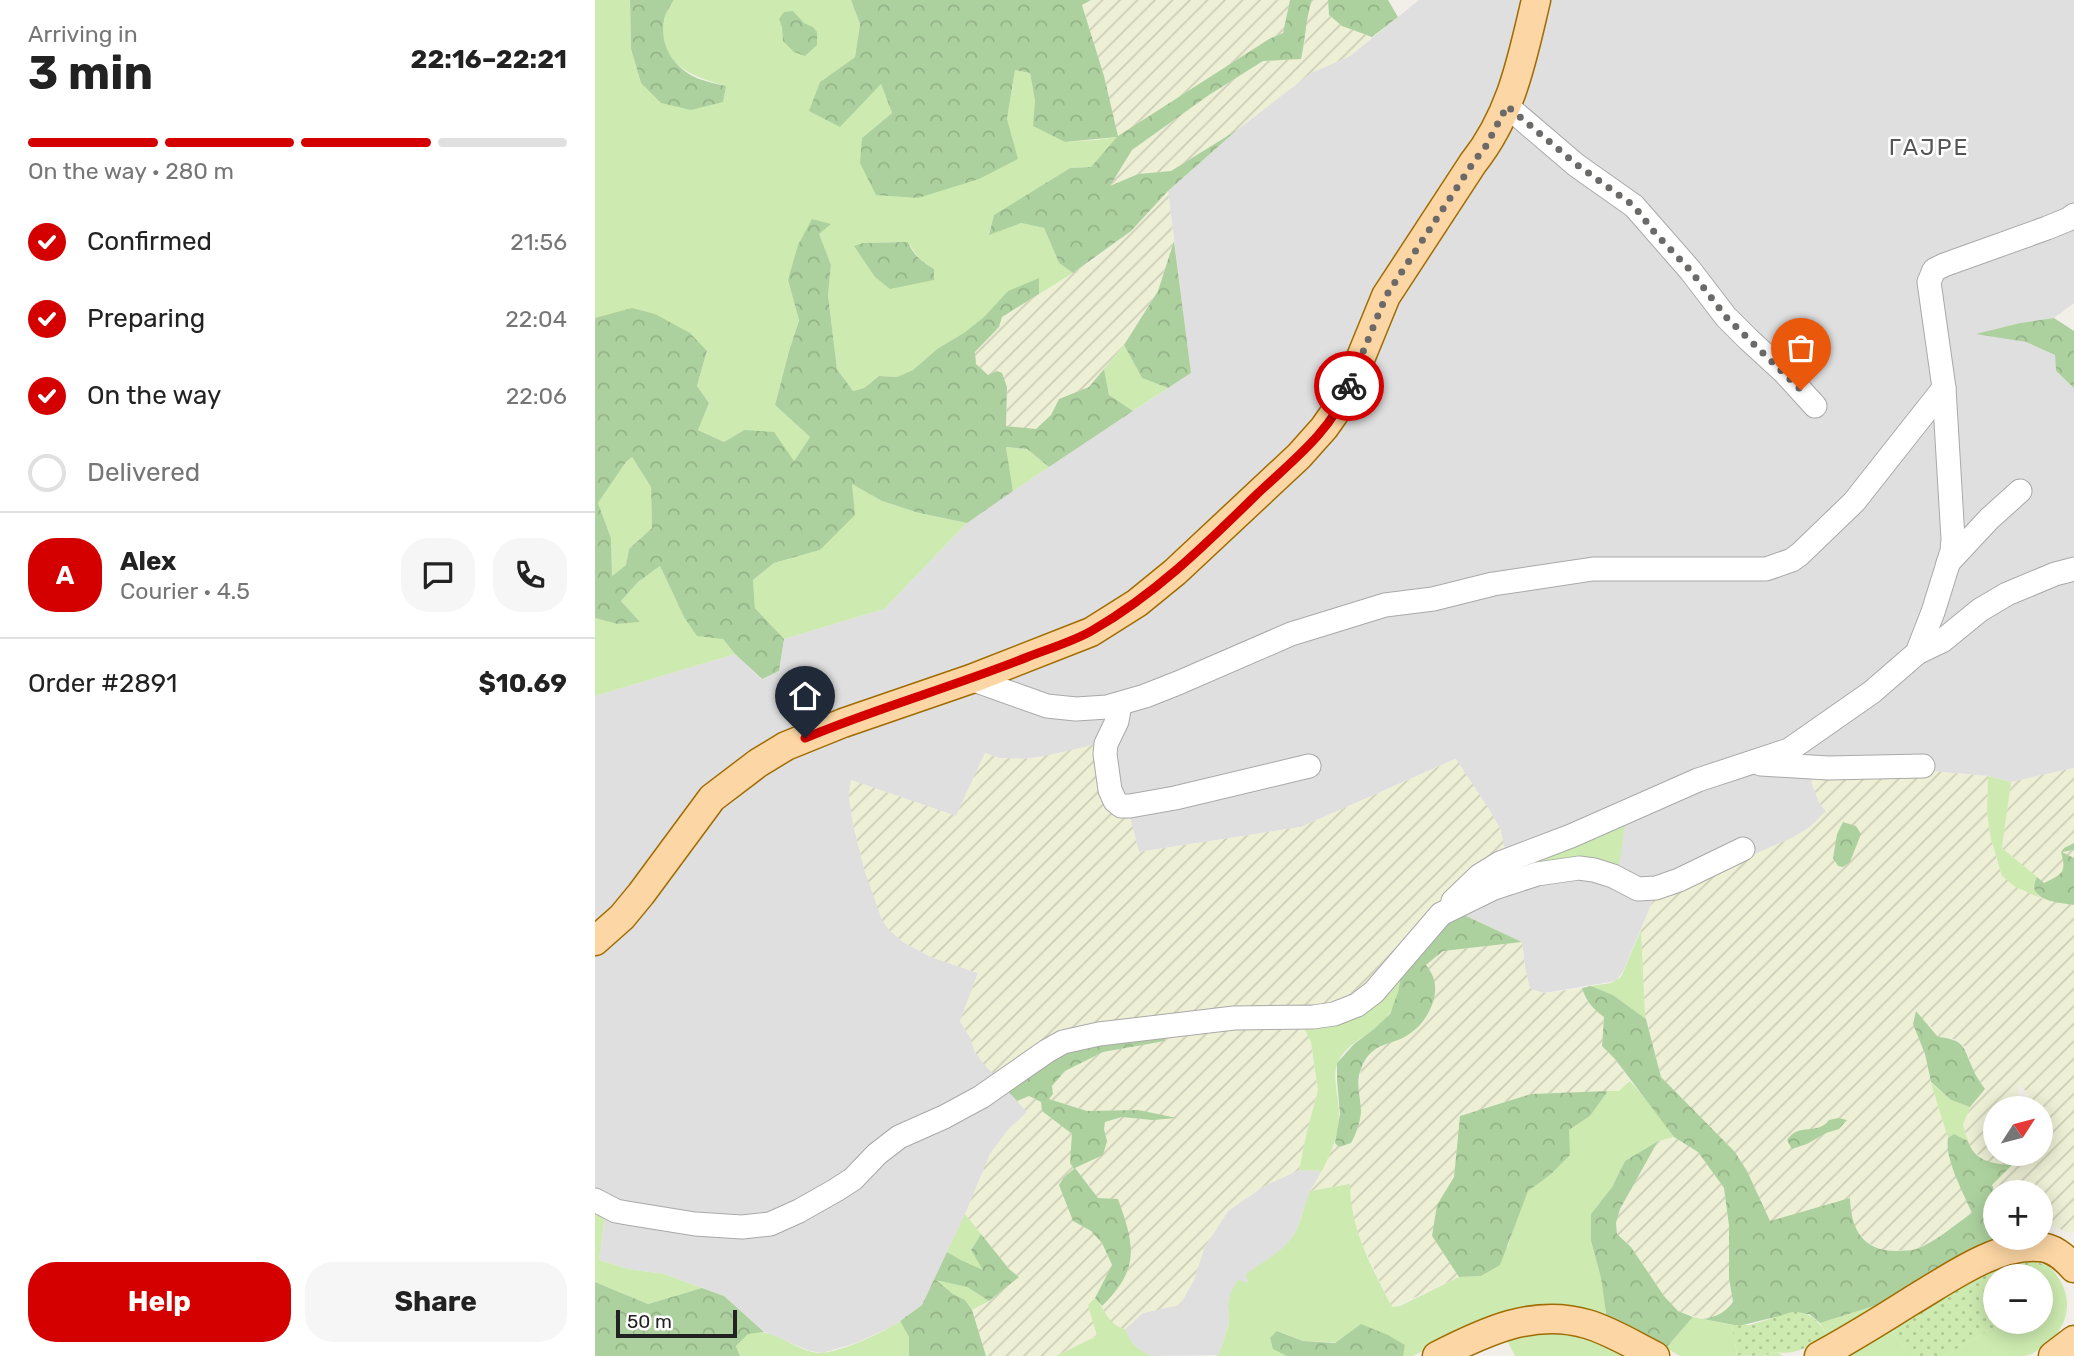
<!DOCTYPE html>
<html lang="en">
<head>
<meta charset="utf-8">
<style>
	body { margin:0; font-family:Rubik,sans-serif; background:#f6f6f6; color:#222; height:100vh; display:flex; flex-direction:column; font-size:26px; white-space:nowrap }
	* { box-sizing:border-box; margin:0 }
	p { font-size:23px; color:#767676 }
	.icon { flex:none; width:38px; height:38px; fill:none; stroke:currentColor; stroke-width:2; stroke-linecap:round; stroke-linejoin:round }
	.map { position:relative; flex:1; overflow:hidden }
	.drawer { display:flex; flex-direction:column; background:#fff; width:595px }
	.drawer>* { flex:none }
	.needle { width:46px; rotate:54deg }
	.controls { position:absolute; left:1388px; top:1096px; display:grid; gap:14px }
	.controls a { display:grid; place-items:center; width:70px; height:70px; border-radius:50%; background:#fff; box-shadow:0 4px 18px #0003; font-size:35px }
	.scale { position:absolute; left:21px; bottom:18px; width:121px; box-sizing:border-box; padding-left:7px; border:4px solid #222; border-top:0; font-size:19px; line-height:24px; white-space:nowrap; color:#222; -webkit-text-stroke:5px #fff; paint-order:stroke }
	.pin { position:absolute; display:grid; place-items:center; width:60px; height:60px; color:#fff; margin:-72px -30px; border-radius:50% 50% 50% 0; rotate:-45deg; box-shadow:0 0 7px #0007 }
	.pin .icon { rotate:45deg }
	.courier { position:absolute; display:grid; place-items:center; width:70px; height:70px; margin:-35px; border:5px solid #d40000; border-radius:50%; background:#fff; color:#222; box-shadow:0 2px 9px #0007 }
	.head em { font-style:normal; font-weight:700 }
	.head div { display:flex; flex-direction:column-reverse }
	.head { display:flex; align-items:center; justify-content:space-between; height:119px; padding:0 28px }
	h1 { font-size:46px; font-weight:700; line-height:52px }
	.bar { display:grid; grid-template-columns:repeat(4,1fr); gap:10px 7px; align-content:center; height:84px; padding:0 28px }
	.bar i { height:9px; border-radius:5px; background:#e0e0e0 }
	.bar .active { background:#d40000 }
	.bar p { grid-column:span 4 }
	.line { display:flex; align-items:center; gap:18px; padding:0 28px; border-top:2px solid #e0e0e0 }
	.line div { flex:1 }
	.round { display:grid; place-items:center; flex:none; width:74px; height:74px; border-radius:28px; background:#f6f6f6 }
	ol { padding:0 28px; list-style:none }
	li { display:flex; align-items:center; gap:21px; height:77px }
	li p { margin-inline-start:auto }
	li .icon { padding:7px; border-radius:50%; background:#d40000; color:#fff; stroke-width:4 }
	li:last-child { color:#767676 }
	li i { width:38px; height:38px; border:4px solid #e0e0e0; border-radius:50% }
	.cta { display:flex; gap:14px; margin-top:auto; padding:14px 28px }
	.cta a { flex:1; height:80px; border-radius:28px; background:#d40000; color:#fff; font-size:28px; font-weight:700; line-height:80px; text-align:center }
	.cta a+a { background:#f6f6f6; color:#222 }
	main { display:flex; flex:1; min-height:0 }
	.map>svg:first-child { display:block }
	.residential { fill:#e0dfdf }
	.farmland { fill:url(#farmland-furrows); fill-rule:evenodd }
	.grass { fill:#cdebb0; fill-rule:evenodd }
	.forest { fill:url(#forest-crowns); fill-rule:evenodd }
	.garden { fill:url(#garden-dots) }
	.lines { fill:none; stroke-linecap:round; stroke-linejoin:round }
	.minor-casing { stroke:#a9a9a9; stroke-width:25 }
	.major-casing { stroke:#a06b00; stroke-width:31 }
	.minor { stroke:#fff; stroke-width:23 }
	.major { stroke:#fcd6a4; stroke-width:28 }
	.done { stroke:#6b6a68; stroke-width:7; stroke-dasharray:0 12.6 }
	.route { stroke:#d40000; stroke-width:9 }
	.labels { text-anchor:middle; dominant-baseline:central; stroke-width:5; stroke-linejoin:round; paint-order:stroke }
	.quarter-label { font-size:23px; letter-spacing:2px; fill:#555; stroke:#fff }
</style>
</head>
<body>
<main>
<section class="drawer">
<div class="head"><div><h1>3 min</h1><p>Arriving in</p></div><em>22:16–22:21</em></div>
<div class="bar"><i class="active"></i><i class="active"></i><i class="active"></i><i></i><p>On the way · 280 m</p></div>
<ol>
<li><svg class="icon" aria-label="check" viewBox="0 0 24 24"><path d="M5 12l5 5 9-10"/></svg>Confirmed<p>21:56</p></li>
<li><svg class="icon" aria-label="check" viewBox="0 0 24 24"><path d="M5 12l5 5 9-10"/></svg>Preparing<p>22:04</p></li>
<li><svg class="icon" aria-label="check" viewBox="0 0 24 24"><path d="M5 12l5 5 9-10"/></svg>On the way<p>22:06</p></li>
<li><i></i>Delivered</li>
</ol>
<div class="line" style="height:126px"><b class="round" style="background:#d40000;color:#fff">A</b><div><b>Alex</b><p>Courier · 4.5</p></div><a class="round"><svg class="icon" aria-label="chat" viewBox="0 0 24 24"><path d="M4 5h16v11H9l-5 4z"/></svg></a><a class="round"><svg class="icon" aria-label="phone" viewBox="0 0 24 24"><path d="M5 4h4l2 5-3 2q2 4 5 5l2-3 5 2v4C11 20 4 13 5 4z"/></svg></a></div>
<div class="line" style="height:91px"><div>Order #2891</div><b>$10.69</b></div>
<div class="cta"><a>Help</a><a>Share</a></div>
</section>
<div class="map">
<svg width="1479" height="1356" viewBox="0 0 1479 1356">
	<defs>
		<pattern id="farmland-furrows" width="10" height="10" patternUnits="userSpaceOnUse" patternTransform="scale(1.75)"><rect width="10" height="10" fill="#eef0d5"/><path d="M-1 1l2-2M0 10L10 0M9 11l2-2" fill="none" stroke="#ccceb7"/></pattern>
		<pattern id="forest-crowns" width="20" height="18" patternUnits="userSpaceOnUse" patternTransform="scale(1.75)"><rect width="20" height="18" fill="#add19e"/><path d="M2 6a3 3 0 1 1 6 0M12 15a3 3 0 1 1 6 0" fill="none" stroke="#95b388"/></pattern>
		<pattern id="garden-dots" width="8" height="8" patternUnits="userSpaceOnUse" patternTransform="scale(1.75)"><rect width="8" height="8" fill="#cdebb0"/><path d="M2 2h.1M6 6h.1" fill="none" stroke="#b0c997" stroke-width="1.8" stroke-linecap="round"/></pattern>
	</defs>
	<rect width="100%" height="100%" fill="#f2efe9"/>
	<!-- residential -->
	<g class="residential">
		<polygon points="824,0 1479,0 1479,303 1459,318 1425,323 1384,334 1431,342 1460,355 1461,371 1479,388 1479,768 1416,782 1393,776 1322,770 1216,773 1217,784 1224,802 1231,811 1215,827 1199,837 1059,898 1028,971 1021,981 949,993 938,990 934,986 930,967 927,942 856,909 906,831 895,811 860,759 706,827 544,852 534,814 457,755 423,760 404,758 390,753 361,816 256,780 254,796 258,824 270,872 308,942 336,957 383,973 365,1021 375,1037 380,1052 432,1112 413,1130 395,1154 383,1187 327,1305 296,1327 261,1343 227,1353 215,1351 169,1332 129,1296 69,1274 33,1269 4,1260 11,1207 0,1200 0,696 140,654 166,679 184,671 189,639 289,609 377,518 596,373 573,191 642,130 716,73 755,56"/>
		<polygon points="704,1170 727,1171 714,1194 702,1229 693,1243 684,1252 652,1274 653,1284 633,1304 634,1322 624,1355 557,1356 546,1351 534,1339 530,1329 548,1313 585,1304 599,1280 609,1248 633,1211 669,1186"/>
	</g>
	<!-- farmland -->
	<g class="farmland">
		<polygon points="496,0 695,0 688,33 674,39 523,137 509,76 487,4"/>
		<polygon points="717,0 733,0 734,15 747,26 777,37 755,56 716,73 642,130 576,171 543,174 514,187 537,150 614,95 668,61 706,59 711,36 710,21"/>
		<polygon points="573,191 579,241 563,291 529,345 494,387 465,399 456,415 441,429 411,426 412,387 394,376 381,364 380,352 404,327 407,317 497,261 536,231"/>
		<polygon points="506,743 534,813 544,852 706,827 861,759 895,811 906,831 912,860 716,1042 723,1090 712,1131 704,1170 669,1186 633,1211 609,1248 599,1280 585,1305 548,1313 530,1329 521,1327 511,1316 507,1306 517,1296 532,1273 537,1254 491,1180 473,1204 478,1221 496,1231 507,1243 517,1266 500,1298 493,1305 502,1336 461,1356 391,1356 377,1310 394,1301 424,1277 414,1269 370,1214 395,1154 413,1130 432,1112 422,1101 434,1096 446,1102 447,1111 477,1134 512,1141 509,1129 510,1122 527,1117 557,1120 543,1110 492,1111 453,1099 457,1086 470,1071 508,1052 570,1041 572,1026 407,1084 388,1063 380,1052 375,1037 365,1021 383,973 336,957 308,942 294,930 287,920 270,872 258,824 254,796 256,780 361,816 390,753 404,758 437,759"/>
		<polygon points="1479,768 1479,843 1469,848 1467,852 1479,850 1479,858 1467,853 1470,866 1466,874 1449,883 1407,848 1416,782"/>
		<path d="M1322,770L1393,776L1392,813L1396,839L1407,876L1445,898L1479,905V1232H1471L1446,1220V1192L1400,1193L1396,1185L1416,1165L1395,1164L1376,1150L1368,1125L1375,1107L1390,1089L1379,1072L1370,1047L1359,1039L1343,1038L1335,1025L1318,1024L1330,1054L1336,1083L1353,1138L1352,1145L1355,1158L1377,1213L1342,1238L1319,1250L1289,1251L1271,1242L1261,1229L1256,1215L1255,1199L1175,1222L1152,1171L1140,1152L1066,1077L1050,1014L1046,930L1059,898L1199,837L1215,827L1231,811L1224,802L1217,784L1216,773ZM1424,1084L1434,1094L1438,1108H1446V1153H1400V1108H1421Z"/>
		<polygon points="927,942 930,967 934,986 938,990 949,993 987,988 990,997 1000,1010 1009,1016 1007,1046 1020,1059 1035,1081 1024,1091 936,1094 865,1116 859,1177 837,1236 864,1277 797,1308 764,1237 755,1203 755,1184 715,1191 727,1171 740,1143 745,1147 762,1131 766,1112 763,1091 766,1069 831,965 848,951"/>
		<polygon points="1079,1137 1103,1152 1129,1188 1134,1226 1134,1278 1138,1302 1129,1312 1120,1317 1108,1319 1083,1311 1069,1296 1036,1247 1022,1234 1021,1222 1025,1209 1063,1141"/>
	</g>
	<!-- grass -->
	<g class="grass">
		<path d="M0,0H35L36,49L46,83L131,86C98,77 61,64 69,20C70,14 75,6 79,0H256L265,24L260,57L225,82L286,84L297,113L267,138L412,119L420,70L435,73L440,101L470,142L501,140L523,137L496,167L475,168L399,216L394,234L426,223L449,228L464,263L478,273L444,294L443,279L389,317L369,334L342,349L318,370L302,377L284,376L269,388L258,391L242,369L233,295L236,265L217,219L193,280L204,319L194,351L180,405L215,437L198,462L149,430L129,442L103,430L114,403L102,386L112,352L0,318ZM313,242L324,259L339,269L268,243Z"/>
		<polygon points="529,345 547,378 573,388 538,411 514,395 509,369"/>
		<polygon points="411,447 432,449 454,467 418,491"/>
		<polygon points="37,457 56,487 57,528 34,549 31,565 17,576 16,538 3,503 31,462"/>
		<polygon points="257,484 287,501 324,513 372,523 289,609 189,639 160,608 158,580 179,563 225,550"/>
		<polygon points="65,566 89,617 128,639 140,654 0,696 0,618 22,624 44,621 26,601 43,582"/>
		<path d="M1393,776L1416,782L1407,848L1442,877C1436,886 1439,890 1445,898L1419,886L1407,876L1396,839L1392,813Z"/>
		<polygon points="1032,811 1024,865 1027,880 1008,872 864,895"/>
		<polygon points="1046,930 1050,1014 1051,1019 1018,995 996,986 1016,983 1026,977"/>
		<path d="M811,952C807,972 805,997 794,1014C781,1034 753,1040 743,1062C736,1077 745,1099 744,1115C744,1136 736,1153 727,1171L704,1170L712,1131L723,1090L716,1042L704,1018L739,1014Z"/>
		<path d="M1035,1081L1063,1114L1079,1137L1063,1141L1030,1161L1017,1187L996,1214V1241L1006,1278L1012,1321L871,1329L818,1356H807L810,1345L708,1341L683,1331L692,1356H621L624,1354L634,1323L633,1304L636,1292L643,1280L653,1283L651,1274C670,1260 691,1251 702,1229C707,1217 710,1203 715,1191L755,1184C755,1229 777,1268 797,1307L805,1306L864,1277L886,1276L913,1246L921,1219L933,1190L955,1175L974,1130L995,1116L1013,1091H1024Z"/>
		<polygon points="1336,1083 1356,1100 1375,1107 1368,1125 1373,1141 1359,1134 1353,1138"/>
		<polygon points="0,1200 11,1206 4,1260 33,1269 69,1274 107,1288 53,1304 0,1282"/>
		<polygon points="370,1214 386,1234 376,1250 389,1271 366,1260 352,1252"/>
		<path d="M1453,1265C1479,1290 1479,1324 1449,1346C1443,1350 1437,1355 1430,1356C1404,1356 1376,1356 1349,1356L1410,1321H1446V1276H1438Z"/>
		<polygon points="339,1279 372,1287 394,1301 377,1310 370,1300 358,1294"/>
		<path d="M500,1298C511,1310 513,1325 530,1329C535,1343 543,1350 557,1356H461L502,1336L493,1305Z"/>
		<polygon points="1301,1299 1233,1336 1225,1323"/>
		<polygon points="1098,1317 1137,1325 1142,1355 1164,1356 1182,1352 1188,1356 1085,1356 1071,1348"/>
		<path d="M305,1321L314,1337V1356H145L141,1346C144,1343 149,1336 153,1334C173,1324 203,1353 225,1353C244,1353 290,1332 305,1321Z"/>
		<polygon points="1294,1327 1315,1356 1251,1356"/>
		<polygon points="971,1328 1035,1353 1025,1356 920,1356 909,1335"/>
	</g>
	<!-- forest -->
	<g class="forest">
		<path d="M35,0H79C75,6 70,14 69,20C64,47 80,69 104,79C113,82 122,84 131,86L128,102L96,110L66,103L46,83L36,49Z"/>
		<path d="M256,0H496L487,5L509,76L523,136L674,39L688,33L695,0H717C710,21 711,38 706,59L668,61L614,95L537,150L515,186L543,174L576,171L642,130L573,191L536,231L478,273L464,263L449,228L426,223L394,235L399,215L475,168L496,167L522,137L470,142L438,126L440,101L435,73L420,70L412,119L423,159L384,179L323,198L281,195L265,163L267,138L297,113L286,84L245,127L214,111L225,82L260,57L265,24Z"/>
		<polygon points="733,0 793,0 803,17 777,37 747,26 734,15"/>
		<polygon points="198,11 209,23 218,27 222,32 222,45 210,56 199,52 188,41 187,27 184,19 189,12"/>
		<path d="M217,219L236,224L224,234L236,265L233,295L242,369L258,391L269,388L284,376L302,377L318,370L342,349L369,333L389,317L413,291L444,278V294L407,317L404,327L380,352L381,364L393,375L402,371L407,373L412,387L411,426L441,429L456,415L464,399L494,387L509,369L514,395L538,411L454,467L432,449L411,447L418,491L372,523L324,513L287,501L257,484L260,515L225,550L179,563L158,580L160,608L189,639L184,671L167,679L140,654L128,639L102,636L89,617L65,566L43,582L26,601L45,622L22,624L0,618V318L37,308L60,314L95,333L112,351L102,386L114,403L103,430L129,442L149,430L179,432L199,461L215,437L180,405L194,351L204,320L193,280L203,245ZM37,457L56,487L57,528L34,549L31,565L17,576L16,538L3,503L31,462Z"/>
		<polygon points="579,241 596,373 573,388 547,378 529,345 563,291"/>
		<path d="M313,242C319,256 326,261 339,269V280L295,289L280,277L259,246L268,243Z"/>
		<polygon points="1459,318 1479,331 1479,388 1461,371 1460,355 1431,342 1381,334 1425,323"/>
		<polygon points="1248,822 1261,826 1266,834 1255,862 1248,867 1243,866 1238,858 1242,834"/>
		<path d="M1479,843V850L1467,852L1479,858V905C1463,903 1429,900 1442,877L1449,883C1467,874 1472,873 1466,852L1469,848Z"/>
		<path d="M856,909L927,942L848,951L831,965C834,969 838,975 839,980C844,998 832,1021 817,1032C799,1047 777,1039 766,1069C760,1083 766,1098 766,1112C765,1123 761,1134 756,1143L744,1147L740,1143L745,1114L742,1080V1063L759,1044L779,1029L795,1014L803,992L811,952Z"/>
		<path d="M996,986L1018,995L1051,1019L1066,1077L1140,1152L1152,1171L1175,1221L1255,1198C1256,1231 1269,1252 1304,1251C1310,1250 1316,1251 1321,1249C1341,1242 1359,1225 1377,1213C1369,1194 1349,1158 1353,1138L1359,1134L1373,1141C1379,1161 1398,1164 1417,1165L1397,1185L1400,1193V1237H1419L1301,1299L1225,1323L1214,1314L1176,1318L1144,1326L1108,1319C1120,1317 1130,1313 1138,1302L1134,1278V1226L1129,1188L1103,1152L1079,1137L1020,1059L1007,1046L1009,1017C998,1009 991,1001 987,988Z"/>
		<path d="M1321,1011L1343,1037C1371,1040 1368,1047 1378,1069C1381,1077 1386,1083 1390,1089L1375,1107L1356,1100L1336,1082L1330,1054L1318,1024Z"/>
		<path d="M572,1025L570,1041L508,1052L470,1071L457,1086L458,1094L454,1099L492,1111L543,1110L582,1118L557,1120L527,1117L510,1122L509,1129L512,1141L508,1155L480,1168L503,1198L523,1199C540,1246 545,1269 507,1306L500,1298L517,1265L507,1243L496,1231L478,1221L464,1185L469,1177L479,1169L475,1163L477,1134L447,1111L446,1102L434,1096L422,1101L407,1084L452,1051Z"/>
		<polygon points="1013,1091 995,1116 974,1130 975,1155 955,1175 933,1191 905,1265 886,1276 864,1277 837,1236 842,1205 859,1177 865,1116 936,1094"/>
		<path d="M1243,1118L1252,1120L1244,1129L1231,1133L1212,1144L1197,1149L1192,1140C1204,1122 1222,1136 1234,1120Z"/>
		<polygon points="1063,1141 1025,1209 1021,1223 1022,1234 1036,1247 1069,1296 1083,1311 1098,1317 1071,1348 1012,1321 1006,1278 996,1241 996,1214 1017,1187 1030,1161"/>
		<polygon points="386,1234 414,1269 424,1277 394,1301 372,1287 341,1280 358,1294 370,1300 377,1310 391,1356 314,1356 314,1337 305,1321 327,1305 352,1252 366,1260 388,1270 376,1250"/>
		<polygon points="0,1282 53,1304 107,1288 129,1296 169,1332 153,1334 141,1346 145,1356 0,1356"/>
		<polygon points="766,1324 793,1335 810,1345 808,1356 692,1356 678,1349 675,1338 682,1331 708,1341 740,1343"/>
	</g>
	<!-- garden -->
	<g class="garden">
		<path d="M1432,1260L1453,1265L1438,1276H1400V1321H1410L1349,1356H1315L1294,1327C1339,1300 1380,1271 1432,1260Z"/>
		<path d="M1197,1312C1215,1311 1224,1321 1233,1336C1218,1345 1199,1356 1182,1352L1164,1356L1142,1355L1137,1325H1155Z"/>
	</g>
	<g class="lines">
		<!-- minor casing -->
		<g class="minor-casing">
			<g id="minor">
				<polyline points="912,106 981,165 1039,206 1095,270 1131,317 1153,339 1189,372 1220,406"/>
				<polyline points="1353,563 1394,519 1425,491"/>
				<polyline points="1322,653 1347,641 1385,610 1412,594 1460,574 1479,569"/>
				<polyline points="376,679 452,706 481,709 512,707 550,696 583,683 696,634 790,605 838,599 898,584 998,569 1171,569 1197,560 1205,554 1259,502 1349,388"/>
				<polyline points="525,704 522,721 511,744 510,754 515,790 520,801 526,806 535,806 580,798 714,766"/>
				<polyline points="1166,764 1233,768 1328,766"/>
				<polyline points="858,901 884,876 905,863 976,836 1103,780 1194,750 1277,692 1322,653 1338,612 1357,551 1358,539 1349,388 1334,282 1339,270 1349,265 1452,228 1474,219 1479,215"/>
				<polyline points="0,1200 21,1211 32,1213 100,1224 147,1227 175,1224 204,1211 241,1190 258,1179 282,1154 304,1137 349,1117 386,1097 452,1051 468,1042 504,1034 639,1018 718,1017 739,1014 762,1005 779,992 846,914 899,888 942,874 984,868 999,870 1018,876 1043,889 1061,888 1084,880 1148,849"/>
			</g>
		</g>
		<!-- major casing -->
		<g class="major-casing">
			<g id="major">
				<path d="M0,941L27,917L46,894L117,798L163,763L191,746L248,723L376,679L496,632L542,603L580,572L704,456L729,428L748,401L791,296L878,163C917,114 927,59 941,0"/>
				<path d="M842,1356C889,1332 939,1308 992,1324C1016,1331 1038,1345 1060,1356"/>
				<path d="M1224,1356C1255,1339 1286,1320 1316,1301C1352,1280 1400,1244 1443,1247C1458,1247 1469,1257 1479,1268"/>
				<polyline points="1458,1356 1479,1340"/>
			</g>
		</g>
		<!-- minor -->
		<use href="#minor" class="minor"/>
		<!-- major -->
		<use href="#major" class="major"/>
	</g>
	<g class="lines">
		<!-- done -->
		<polyline class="done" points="754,386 791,296 878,163 891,146 912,106 981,164 1039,206 1060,233 1095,270 1131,317 1206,390"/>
		<!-- route -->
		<path class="route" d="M210,738C282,708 357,687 430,658C452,649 478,642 498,630C559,595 608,547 658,498C693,464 736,433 754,386"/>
	</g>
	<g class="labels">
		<!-- quarter labels -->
		<g class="quarter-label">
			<text x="1334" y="147">ГАЈРЕ</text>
		</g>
	</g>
</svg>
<div class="controls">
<a><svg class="needle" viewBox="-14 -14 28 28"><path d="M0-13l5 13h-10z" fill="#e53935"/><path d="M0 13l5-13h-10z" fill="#767676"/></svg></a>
<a>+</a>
<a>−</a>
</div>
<div class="scale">50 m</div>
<div class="pin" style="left:1206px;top:390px;background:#ea580c"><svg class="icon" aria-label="bag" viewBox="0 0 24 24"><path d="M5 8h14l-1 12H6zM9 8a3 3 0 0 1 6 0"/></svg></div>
<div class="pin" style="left:210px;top:738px;background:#1f2937"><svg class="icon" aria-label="home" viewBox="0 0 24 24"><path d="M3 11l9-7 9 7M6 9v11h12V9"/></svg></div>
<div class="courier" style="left:754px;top:386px"><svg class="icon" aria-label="bike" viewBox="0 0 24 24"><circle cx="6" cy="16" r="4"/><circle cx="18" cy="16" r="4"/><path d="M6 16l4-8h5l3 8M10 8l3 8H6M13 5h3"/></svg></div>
</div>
</main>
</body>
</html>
